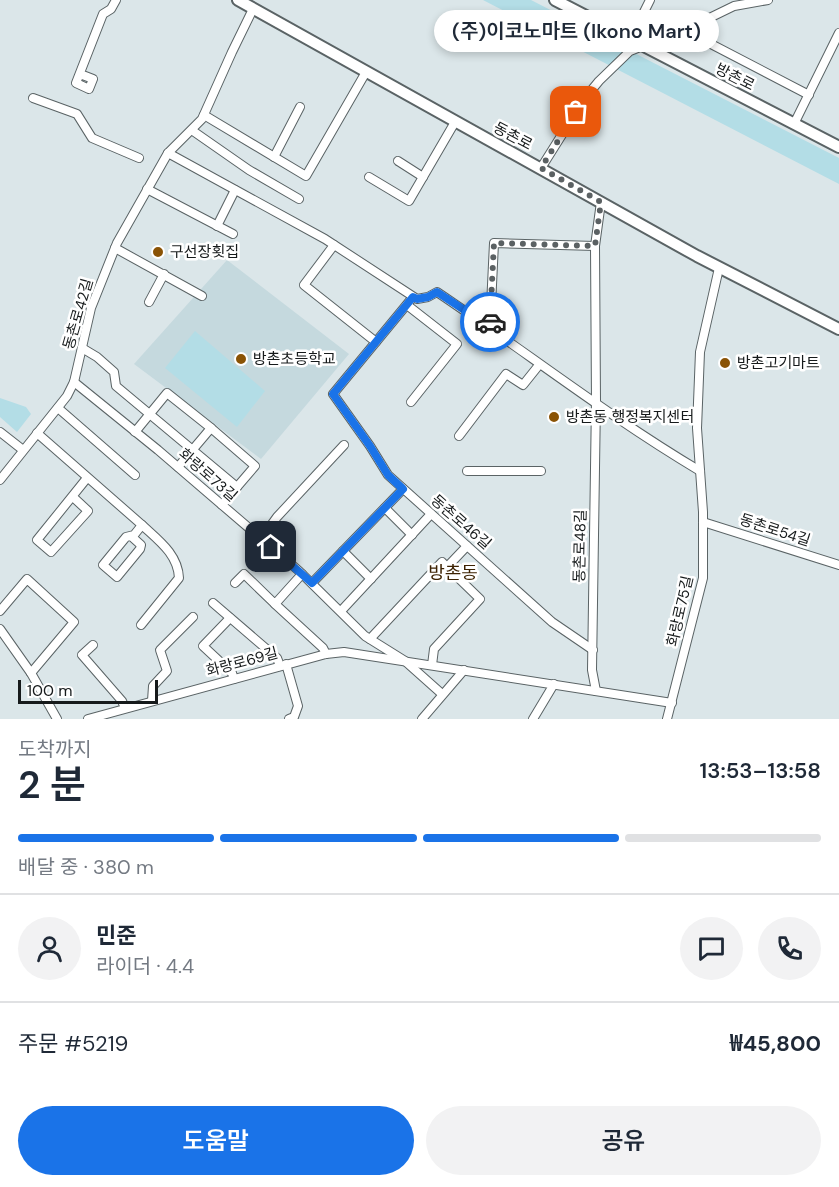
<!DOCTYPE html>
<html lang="ko">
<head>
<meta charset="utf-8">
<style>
	body { margin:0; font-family:"DM Sans","Noto Sans KR",sans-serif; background:#f2f2f3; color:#1f2937; height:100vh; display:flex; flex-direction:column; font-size:22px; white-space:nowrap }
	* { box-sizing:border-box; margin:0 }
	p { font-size:20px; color:#747a83 }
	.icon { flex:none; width:33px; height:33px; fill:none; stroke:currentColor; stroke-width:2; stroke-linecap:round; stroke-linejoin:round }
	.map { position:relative; height:719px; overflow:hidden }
	.panel { display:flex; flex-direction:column; background:#fff; flex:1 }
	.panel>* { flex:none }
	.scale { position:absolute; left:18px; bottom:15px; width:140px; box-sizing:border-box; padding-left:6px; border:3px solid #161a1b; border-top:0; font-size:16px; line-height:21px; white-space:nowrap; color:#161a1b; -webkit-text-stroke:4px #fff; paint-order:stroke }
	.pin { position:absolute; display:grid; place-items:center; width:51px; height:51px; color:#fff; margin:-26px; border-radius:12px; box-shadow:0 3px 9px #0006 }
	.courier { position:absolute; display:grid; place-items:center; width:60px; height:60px; margin:-30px; border:4px solid #1a73e8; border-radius:50%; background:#fff; color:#222; box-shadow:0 2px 8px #0007 }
	.bubble { position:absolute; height:42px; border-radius:21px; background:#fff; box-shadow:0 3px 9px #0003; font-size:20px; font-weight:600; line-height:42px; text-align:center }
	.summary em { font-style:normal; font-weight:600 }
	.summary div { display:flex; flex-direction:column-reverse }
	.summary { display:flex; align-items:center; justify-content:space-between; height:102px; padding:0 18px }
	h1 { font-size:39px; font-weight:600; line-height:45px }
	.bar { display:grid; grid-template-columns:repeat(4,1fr); gap:9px 6px; align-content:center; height:72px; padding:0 18px }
	.bar i { height:8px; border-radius:4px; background:#e0e1e3 }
	.bar .selected { background:#1a73e8 }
	.bar p { grid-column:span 4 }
	.line { display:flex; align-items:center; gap:15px; padding:0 18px; border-top:2px solid #e0e1e3 }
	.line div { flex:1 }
	.round { display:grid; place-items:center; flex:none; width:63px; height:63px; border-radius:32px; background:#f2f2f3 }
	.action { display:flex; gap:12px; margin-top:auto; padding:12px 18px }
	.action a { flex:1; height:69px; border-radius:36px; background:#1a73e8; color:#fff; font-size:24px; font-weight:600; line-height:69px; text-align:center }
	.action a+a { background:#f2f2f3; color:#1f2937 }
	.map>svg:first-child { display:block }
	.built { fill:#c5d9de }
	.green { fill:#b3dde6 }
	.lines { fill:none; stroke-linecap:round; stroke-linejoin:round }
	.street-casing { stroke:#5a6365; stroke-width:10 }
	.secondary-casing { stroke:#5a6365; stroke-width:14 }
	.street { stroke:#fff; stroke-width:8 }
	.secondary { stroke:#fff; stroke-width:10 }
	.done { stroke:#5b6163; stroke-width:6; stroke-dasharray:0 10.8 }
	.route { stroke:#1a73e8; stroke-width:8 }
	.poi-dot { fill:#8a5305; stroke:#fff; stroke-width:2 }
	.labels { text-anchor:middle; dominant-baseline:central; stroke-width:5; stroke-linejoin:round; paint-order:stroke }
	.street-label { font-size:15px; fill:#161a1b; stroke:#fff }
	.poi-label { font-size:15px; fill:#161a1b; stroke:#fff; text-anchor:start }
	.quarter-label { font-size:18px; fill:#3d2202; stroke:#fff }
</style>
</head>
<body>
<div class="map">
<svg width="839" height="719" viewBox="0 0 839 719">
	<rect width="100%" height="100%" fill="#dbe6e9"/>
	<!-- built -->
	<polygon class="built" points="227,260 349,354 261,459 134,364"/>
	<!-- green -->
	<g class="green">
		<polygon points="483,0 531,0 839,158 839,184"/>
		<polygon points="195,331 265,391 237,427 165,368"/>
		<polygon points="0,398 26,407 31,414 17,432 0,417"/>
	</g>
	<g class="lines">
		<!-- street casing -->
		<g class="street-casing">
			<g id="street">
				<polyline points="684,30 809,95"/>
				<polyline points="630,40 650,0"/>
				<polyline points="80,74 93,79 89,89 76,83 103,14 111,9 116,0"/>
				<polyline points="33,98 77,114 92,138 139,158"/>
				<polyline points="204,115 306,176 366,72"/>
				<polyline points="794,124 839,33"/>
				<polyline points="193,131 249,170 299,199"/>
				<path d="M168,153L325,239L417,299L428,297L437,292C525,351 609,417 700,471"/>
				<polyline points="274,157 300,107"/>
				<polyline points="398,161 423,177"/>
				<polyline points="541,168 585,98 599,81 630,51 695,25 734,6 768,0"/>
				<polyline points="369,177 409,201 455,122"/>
				<polyline points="147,189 233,234"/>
				<polyline points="217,226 235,190"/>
				<polyline points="334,245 304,285 376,342"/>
				<polyline points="115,248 202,296"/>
				<polyline points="413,297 333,394 370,446 388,475 552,622 593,650"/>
				<polyline points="149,302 164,274"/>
				<polyline points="407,305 457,344 411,402"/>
				<polyline points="490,327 494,243 595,246"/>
				<polyline points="82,348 97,357 114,372 116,386 237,487 222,505"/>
				<polyline points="74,382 158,450 299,571 365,636 405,661 442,694"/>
				<polyline points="58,408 135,475"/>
				<polyline points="0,432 23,450"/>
				<polyline points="135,432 167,393 211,428"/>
				<polyline points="37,433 142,525 134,535 126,537 103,565 117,577 140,549 141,545 131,536"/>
				<polyline points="459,436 506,374 523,385 539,365"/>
				<polyline points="178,467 211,428 255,466 237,487"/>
				<polyline points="467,471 541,471"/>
				<polyline points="0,480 67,396 74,382 91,308 117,243 168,153 202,119 232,52 253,9"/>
				<polyline points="73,497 88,511 51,552 37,540 87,478"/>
				<polyline points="385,508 412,535"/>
				<polyline points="703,522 839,565"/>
				<polyline points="261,539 277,517 344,445"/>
				<polyline points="343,551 371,579"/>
				<polyline points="235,583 244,574 275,604 302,574"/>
				<polyline points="312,583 403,489"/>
				<polyline points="213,603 277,658 280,666"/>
				<polyline points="275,604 323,648 326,654"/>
				<polyline points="0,611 27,579 74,622 31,673"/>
				<polyline points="341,611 431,514"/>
				<polyline points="230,618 203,646 232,673 234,679"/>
				<path d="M141,625L179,578C178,554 158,540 142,525"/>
				<polyline points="0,629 31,673 57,719"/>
				<polyline points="370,639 442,562 447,567"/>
				<polyline points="93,645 82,655 122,701 125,708"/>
				<polyline points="286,664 298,706 294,717 289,719"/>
				<polyline points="432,665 434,649 480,599 447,567 467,546"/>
				<polyline points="596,691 592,670 596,401 595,246 601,202"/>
				<polyline points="152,701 153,686 167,671 160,650 193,617"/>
				<polyline points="88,719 326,654 344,652 672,703"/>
				<polyline points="422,719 464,670"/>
				<polyline points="533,719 554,684"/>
				<polyline points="667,719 703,578 703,512 697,428 700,352 719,268"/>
			</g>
		</g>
		<!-- secondary casing -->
		<g class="secondary-casing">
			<g id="secondary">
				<polyline points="238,0 697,256 839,329"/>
				<polyline points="555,0 839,147"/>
			</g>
		</g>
		<!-- street -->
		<use href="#street" class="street"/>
		<!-- secondary -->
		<use href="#secondary" class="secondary"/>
	</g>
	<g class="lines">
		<!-- done -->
		<polyline class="done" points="490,322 494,243 595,246 601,202 541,168 576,112"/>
		<!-- route -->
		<polyline class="route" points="271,547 312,583 403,489 388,475 370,446 333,394 413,297 417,299 428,297 437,292 490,327 490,322"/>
	</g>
	<!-- markers -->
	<g class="poi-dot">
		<circle cx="158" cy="252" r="6"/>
		<circle cx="241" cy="359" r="6"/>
		<circle cx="725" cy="363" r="6"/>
		<circle cx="554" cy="417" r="6"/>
	</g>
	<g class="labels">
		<!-- street labels -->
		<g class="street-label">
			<text transform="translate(735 77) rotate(27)">방촌로</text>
			<text transform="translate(513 136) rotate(28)">동촌로</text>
			<text transform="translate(78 314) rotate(-74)">동촌로42길</text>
			<text transform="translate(208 475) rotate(41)">화랑로73길</text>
			<text transform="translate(461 522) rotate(41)">동촌로46길</text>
			<text transform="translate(775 530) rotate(18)">동촌로54길</text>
			<text transform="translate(580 546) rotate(-89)">동촌로48길</text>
			<text transform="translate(680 611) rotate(-77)">화랑로75길</text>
			<text transform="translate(242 662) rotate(-15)">화랑로69길</text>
		</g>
		<!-- poi labels -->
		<g class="poi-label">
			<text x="170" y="252">구선장횟집</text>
			<text x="253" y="359">방촌초등학교</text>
			<text x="737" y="363">방촌고기마트</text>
			<text x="566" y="417">방촌동 행정복지센터</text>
		</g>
		<!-- quarter labels -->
		<g class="quarter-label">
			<text x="453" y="573">방촌동</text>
		</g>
	</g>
</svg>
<div class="scale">100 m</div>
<div class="pin" style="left:576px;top:112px;background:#ea580c"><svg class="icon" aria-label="bag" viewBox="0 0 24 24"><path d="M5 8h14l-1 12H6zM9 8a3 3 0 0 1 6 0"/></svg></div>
<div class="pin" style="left:271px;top:547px;background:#1f2937"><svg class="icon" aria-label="home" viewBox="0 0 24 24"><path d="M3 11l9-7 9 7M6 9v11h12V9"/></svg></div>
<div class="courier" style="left:490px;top:322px"><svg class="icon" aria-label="car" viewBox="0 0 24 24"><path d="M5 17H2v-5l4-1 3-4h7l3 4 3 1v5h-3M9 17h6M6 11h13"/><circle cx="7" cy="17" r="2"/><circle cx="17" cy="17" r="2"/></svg></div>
<div class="bubble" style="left:434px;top:10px;width:285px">(주)이코노마트 (Ikono Mart)</div>
</div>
<section class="panel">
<div class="summary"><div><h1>2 분</h1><p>도착까지</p></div><em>13:53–13:58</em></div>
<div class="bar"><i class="selected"></i><i class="selected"></i><i class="selected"></i><i></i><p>배달 중 · 380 m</p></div>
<div class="line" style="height:108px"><a class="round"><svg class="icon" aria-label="person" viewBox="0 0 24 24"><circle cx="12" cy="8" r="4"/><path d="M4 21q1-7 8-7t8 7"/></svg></a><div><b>민준</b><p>라이더 · 4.4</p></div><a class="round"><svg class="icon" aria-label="chat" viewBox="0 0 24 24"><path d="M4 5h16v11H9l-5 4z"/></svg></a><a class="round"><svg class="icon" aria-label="phone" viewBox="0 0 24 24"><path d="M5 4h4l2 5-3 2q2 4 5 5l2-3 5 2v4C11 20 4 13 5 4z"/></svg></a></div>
<div class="line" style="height:78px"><div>주문 #5219</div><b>₩45,800</b></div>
<div class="action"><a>도움말</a><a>공유</a></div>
</section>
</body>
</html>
